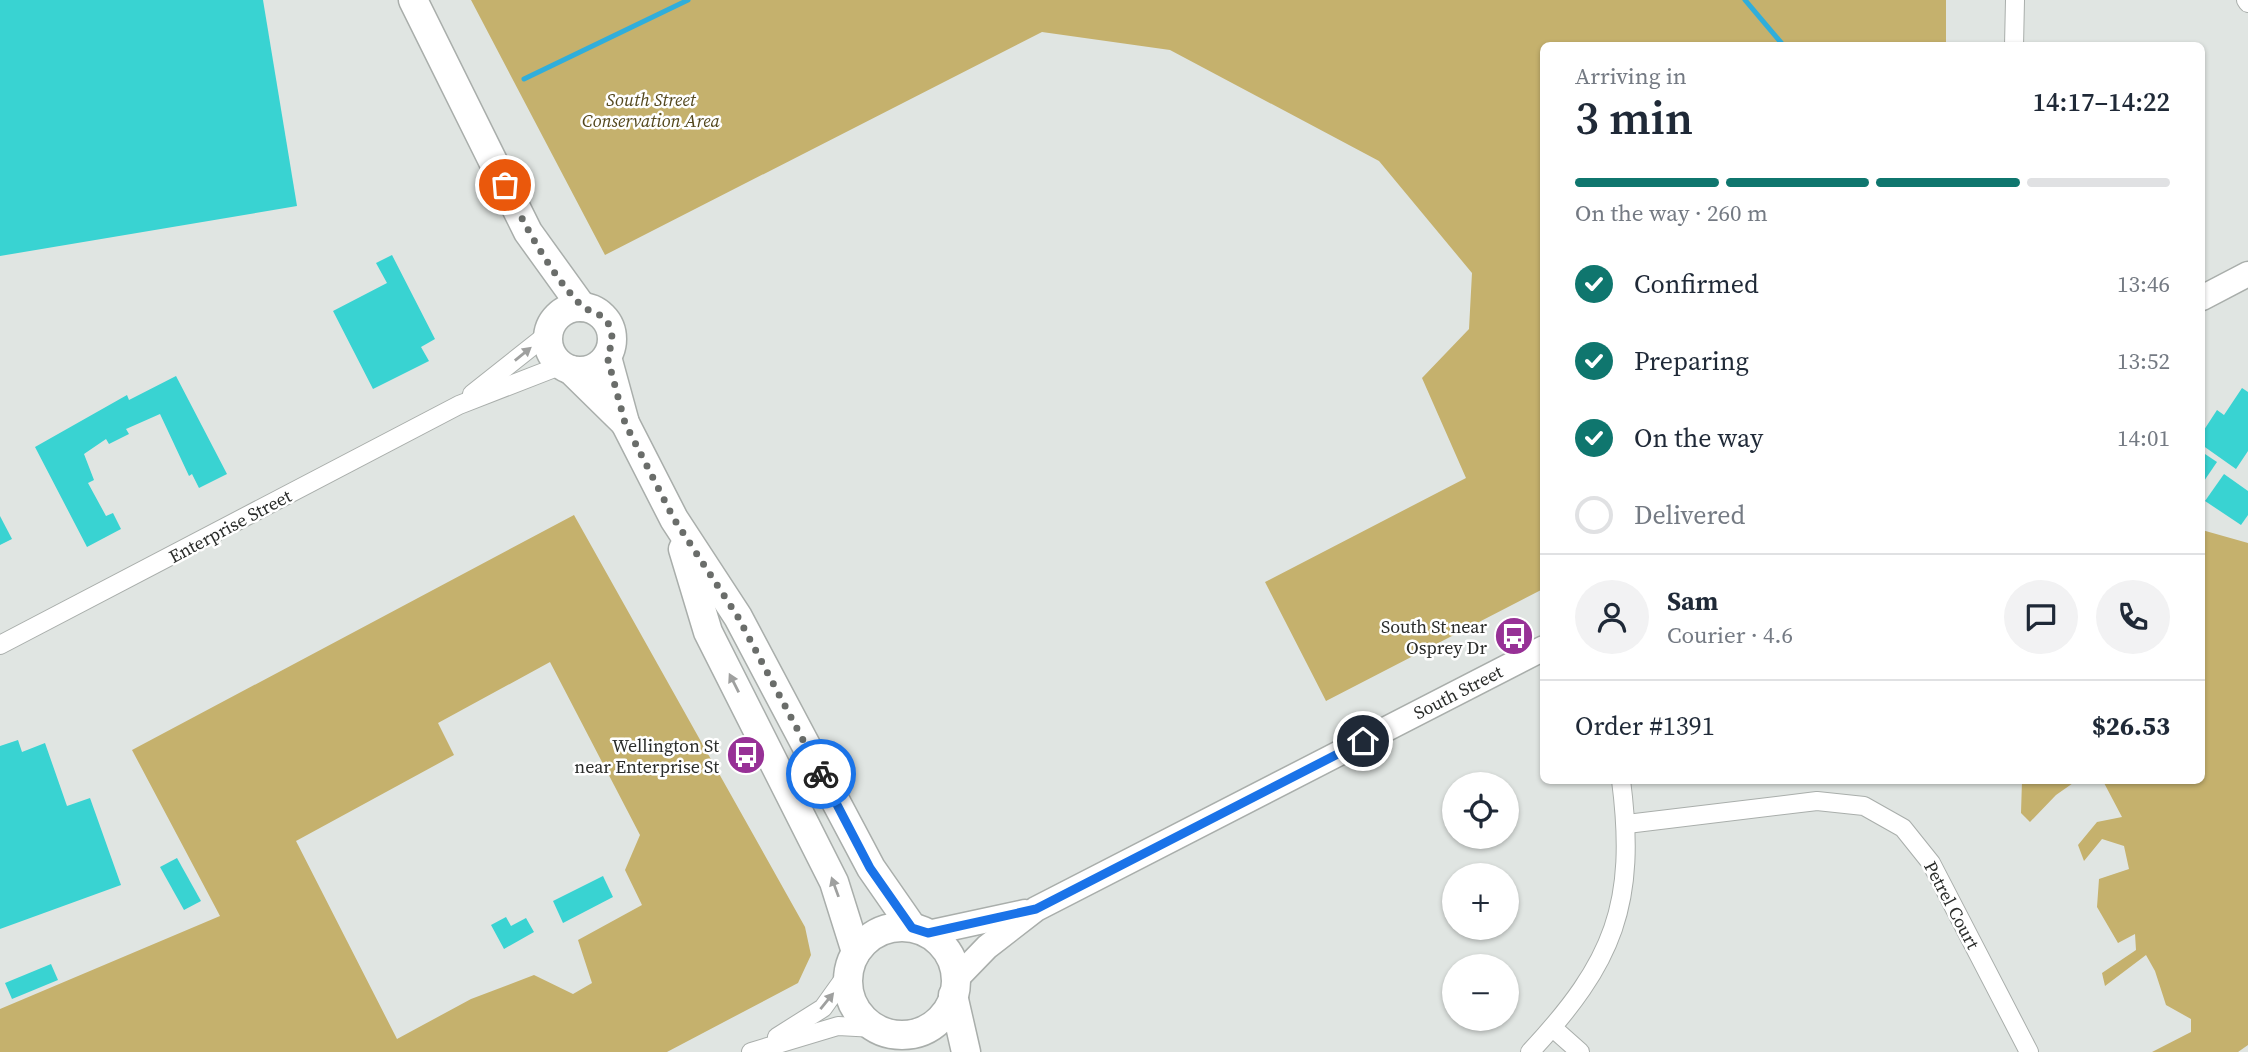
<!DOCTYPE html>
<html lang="en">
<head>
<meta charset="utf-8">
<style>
	body { margin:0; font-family:"Source Serif 4",serif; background:#f2f2f3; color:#1f2937; height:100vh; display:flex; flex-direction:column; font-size:26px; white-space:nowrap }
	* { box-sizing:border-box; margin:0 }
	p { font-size:23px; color:#747a83 }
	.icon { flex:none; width:38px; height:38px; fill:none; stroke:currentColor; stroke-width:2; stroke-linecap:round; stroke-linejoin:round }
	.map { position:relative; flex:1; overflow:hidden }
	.details { position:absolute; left:1540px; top:42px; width:665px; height:742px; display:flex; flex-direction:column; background:#fff; border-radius:10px; box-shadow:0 2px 5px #0004 }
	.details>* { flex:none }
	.controls { position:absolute; left:1442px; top:772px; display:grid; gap:14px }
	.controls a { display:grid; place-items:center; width:77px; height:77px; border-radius:50%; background:#fff; box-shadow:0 2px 5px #0004; font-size:35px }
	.pin { position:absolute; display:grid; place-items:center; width:60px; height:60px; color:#fff; margin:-30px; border:4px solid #fff; border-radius:50%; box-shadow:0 2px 7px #0007 }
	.courier { position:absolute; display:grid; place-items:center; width:70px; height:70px; margin:-35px; border:5px solid #1a73e8; border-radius:50%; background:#fff; color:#222; box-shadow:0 2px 9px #0007 }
	.summary em { font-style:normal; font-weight:600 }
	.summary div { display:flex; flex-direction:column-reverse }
	.summary { display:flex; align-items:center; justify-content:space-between; height:119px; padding:0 35px }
	h1 { font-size:46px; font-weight:600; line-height:52px }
	.bar { display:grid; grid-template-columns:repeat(4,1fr); gap:10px 7px; align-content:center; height:84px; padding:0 35px }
	.bar i { height:9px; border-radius:5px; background:#e0e1e3 }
	.bar .selected { background:#0f766e }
	.bar p { grid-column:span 4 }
	.line { display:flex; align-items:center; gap:18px; padding:0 35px; border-top:2px solid #e0e1e3 }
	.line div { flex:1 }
	.round { display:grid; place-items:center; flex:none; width:74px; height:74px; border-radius:37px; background:#f2f2f3 }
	ol { padding:0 35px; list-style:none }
	li { display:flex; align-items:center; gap:21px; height:77px }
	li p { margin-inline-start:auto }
	li .icon { padding:7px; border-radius:50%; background:#0f766e; color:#fff; stroke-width:4 }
	li:last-child { color:#747a83 }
	li i { width:38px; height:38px; border:4px solid #e0e1e3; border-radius:50% }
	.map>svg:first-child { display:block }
	.green { fill:#c5b16d; fill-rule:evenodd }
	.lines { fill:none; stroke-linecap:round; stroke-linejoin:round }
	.stream { stroke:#30aedb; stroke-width:5 }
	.building { fill:#39d3d2 }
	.street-casing { stroke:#a9aeab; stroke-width:20 }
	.secondary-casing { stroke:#a9aeab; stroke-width:27 }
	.primary-casing { stroke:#a9aeab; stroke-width:31 }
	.street { stroke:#fff; stroke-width:18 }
	.secondary { stroke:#fff; stroke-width:24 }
	.primary { stroke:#fff; stroke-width:28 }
	.oneway { fill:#9fa09f }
	.done { stroke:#6a6d6a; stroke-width:7; stroke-dasharray:0 12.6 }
	.route { stroke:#1a73e8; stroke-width:9 }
	.labels { text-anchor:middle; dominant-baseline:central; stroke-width:5; stroke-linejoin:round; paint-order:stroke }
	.park-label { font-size:18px; font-style:italic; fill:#53471d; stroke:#fff }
	.street-label { font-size:18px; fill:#2a2c2a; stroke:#fff }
	.poi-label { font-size:18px; fill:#2a2c2a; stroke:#fff; text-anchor:end }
</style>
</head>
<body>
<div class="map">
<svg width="2248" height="1052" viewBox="0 0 2248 1052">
	<rect width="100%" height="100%" fill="#e0e5e2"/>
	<!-- green -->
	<g class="green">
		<polygon points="471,0 1946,0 1946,45 1544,46 1543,589 1326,701 1265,582 1466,478 1422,378 1469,329 1472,273 1379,161 1170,50 1042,32 605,255"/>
		<path d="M574,515L805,927L811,955L798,983L667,1052H0V1009L220,916L132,750ZM550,662L640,835L625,870L642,905L578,940L592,983L573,994L534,975L471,999L397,1039L296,841L454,755L438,723Z"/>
		<polygon points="2202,530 2248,543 2248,1045 2238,1052 2152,1052 2191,1032 2191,1019 2166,1005 2155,971 2146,955 2105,986 2102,973 2136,950 2135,934 2118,943 2097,907 2099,879 2129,869 2124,846 2102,839 2084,861 2078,845 2097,822 2122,817 2103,781 2202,780"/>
		<polygon points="2022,781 2022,780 2076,781 2056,795 2030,822 2021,813"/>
	</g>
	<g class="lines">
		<!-- stream -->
		<g class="stream">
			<polyline points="1745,0 1784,46"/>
			<polyline points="524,79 688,0"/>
		</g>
	</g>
	<!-- building -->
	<g class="building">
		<polygon points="0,0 263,0 297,206 0,256"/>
		<polygon points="392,255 435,339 421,347 429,361 373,389 333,311 387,283 376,263"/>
		<polygon points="176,376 227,474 199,488 192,474 189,476 160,414 126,429 129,434 109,444 106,439 84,454 94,480 88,483 106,516 113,513 121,529 87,547 35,447 127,395 129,400"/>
		<polygon points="2242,388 2248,392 2248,451 2236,469 2202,445 2202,433 2217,410 2224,415"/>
		<polygon points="2202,452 2217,462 2202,484"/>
		<polygon points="2224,474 2248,491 2248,515 2241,525 2205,501"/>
		<polygon points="0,516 12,539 0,545"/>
		<polygon points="18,740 22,752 45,743 67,806 90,798 121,885 0,929 0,746"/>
		<polygon points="177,858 201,901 184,910 160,867"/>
		<polygon points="603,876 613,897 563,923 553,901"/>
		<polygon points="506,917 511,926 526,918 534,932 504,949 491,925"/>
		<polygon points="51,964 58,980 12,999 5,983"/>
	</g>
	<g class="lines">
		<!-- street casing -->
		<g class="street-casing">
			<g id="street">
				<polyline points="2246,0 2248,3"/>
				<polyline points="2014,46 2015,0"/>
				<polyline points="472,394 549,333"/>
				<polyline points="0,645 459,405 562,365"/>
				<polyline points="1627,824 1817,801 1864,806 1903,828 1931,863 2029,1052"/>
				<polyline points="1553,1028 1580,1052"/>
				<polyline points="777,1037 823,1008 848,973"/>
				<polyline points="751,1052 838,1026 875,1028"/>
				<path d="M1530,1052C1614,962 1637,904 1621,780"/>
			</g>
		</g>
		<!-- secondary casing -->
		<g class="secondary-casing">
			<g id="secondary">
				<polyline points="2202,298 2248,274"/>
				<polyline points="928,933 1025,912"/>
				<polyline points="956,979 987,947 1036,909 1544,648"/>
			</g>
		</g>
		<!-- primary casing -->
		<g class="primary-casing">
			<g id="primary">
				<polyline points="413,0 528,232 582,307"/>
				<circle cx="580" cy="339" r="32"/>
				<polyline points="607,357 625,423 674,519 738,617 871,868 912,927"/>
				<polyline points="571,370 625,423"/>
				<polyline points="683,549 708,632 834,882 856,952"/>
				<circle cx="902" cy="981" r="54"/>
				<polyline points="953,995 966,1052"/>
			</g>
		</g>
		<!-- street -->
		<use href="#street" class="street"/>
		<!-- secondary -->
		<use href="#secondary" class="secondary"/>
		<!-- primary -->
		<use href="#primary" class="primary"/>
	</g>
	<!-- one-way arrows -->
	<defs><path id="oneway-solid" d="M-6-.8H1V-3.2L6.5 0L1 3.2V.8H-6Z" transform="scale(1.75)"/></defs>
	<g class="oneway">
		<use href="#oneway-solid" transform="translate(523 354) rotate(-39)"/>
		<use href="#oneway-solid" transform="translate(734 683) rotate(-117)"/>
		<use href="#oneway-solid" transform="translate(835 887) rotate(-110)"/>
		<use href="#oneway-solid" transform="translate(827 1001) rotate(-51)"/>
	</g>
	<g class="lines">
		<!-- done -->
		<path class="done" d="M505,185C525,225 549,272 580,304C588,313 602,311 609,325C614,336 612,346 607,356L625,423L674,519L738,617L821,774"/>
		<!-- route -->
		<polyline class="route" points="821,774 870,868 912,928 928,933 1036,909 1363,741"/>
	</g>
	<!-- icons -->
	<defs>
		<g id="bus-disc" transform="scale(2.0125)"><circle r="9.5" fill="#973196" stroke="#fff"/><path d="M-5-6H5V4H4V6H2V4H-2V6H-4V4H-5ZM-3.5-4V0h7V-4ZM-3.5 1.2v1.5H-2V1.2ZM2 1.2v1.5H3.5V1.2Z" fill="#fff"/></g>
	</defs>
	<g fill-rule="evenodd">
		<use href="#bus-disc" x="1514" y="636"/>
		<use href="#bus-disc" x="746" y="755"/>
	</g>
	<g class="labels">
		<!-- park labels -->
		<g class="park-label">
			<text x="651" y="99">South Street<tspan x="651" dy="21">Conservation Area</tspan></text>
		</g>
		<!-- street labels -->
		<g class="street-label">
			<text transform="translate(230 526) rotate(-28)">Enterprise Street</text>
			<text transform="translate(1458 692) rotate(-27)">South Street</text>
			<text transform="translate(1952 905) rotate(62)">Petrel Court</text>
		</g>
		<!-- poi labels -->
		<g class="poi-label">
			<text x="1487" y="626">South St near<tspan x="1487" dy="21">Osprey Dr</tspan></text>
			<text x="719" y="745">Wellington St<tspan x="719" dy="21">near Enterprise St</tspan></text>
		</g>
	</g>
</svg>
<div class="controls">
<a><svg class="icon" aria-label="locate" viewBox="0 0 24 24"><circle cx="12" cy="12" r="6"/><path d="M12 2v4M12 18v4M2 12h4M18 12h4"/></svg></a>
<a>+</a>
<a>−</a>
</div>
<div class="pin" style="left:505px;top:185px;background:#ea580c"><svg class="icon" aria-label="bag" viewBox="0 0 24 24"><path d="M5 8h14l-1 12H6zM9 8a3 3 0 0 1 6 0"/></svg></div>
<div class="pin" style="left:1363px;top:741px;background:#1f2937"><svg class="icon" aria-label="home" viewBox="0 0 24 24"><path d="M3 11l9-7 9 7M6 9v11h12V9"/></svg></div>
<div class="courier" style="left:821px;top:774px"><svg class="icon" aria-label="bike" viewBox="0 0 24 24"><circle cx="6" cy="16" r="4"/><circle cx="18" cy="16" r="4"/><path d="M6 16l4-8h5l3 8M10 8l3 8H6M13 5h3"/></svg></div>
<section class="details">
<div class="summary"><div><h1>3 min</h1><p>Arriving in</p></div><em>14:17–14:22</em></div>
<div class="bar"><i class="selected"></i><i class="selected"></i><i class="selected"></i><i></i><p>On the way · 260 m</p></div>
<ol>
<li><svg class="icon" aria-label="check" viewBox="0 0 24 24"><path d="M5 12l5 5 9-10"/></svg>Confirmed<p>13:46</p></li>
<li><svg class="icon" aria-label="check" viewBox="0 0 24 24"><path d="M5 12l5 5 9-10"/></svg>Preparing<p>13:52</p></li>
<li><svg class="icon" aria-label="check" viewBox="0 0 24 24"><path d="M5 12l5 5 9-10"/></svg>On the way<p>14:01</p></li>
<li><i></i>Delivered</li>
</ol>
<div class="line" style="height:126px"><a class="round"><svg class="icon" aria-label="person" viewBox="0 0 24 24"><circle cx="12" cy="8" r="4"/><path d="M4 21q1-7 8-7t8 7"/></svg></a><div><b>Sam</b><p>Courier · 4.6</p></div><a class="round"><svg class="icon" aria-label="chat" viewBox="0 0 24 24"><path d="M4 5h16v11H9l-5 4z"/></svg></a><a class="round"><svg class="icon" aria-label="phone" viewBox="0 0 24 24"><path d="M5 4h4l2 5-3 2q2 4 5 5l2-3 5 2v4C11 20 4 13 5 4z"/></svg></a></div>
<div class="line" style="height:91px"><div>Order #1391</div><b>$26.53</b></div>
</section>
</div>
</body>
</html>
